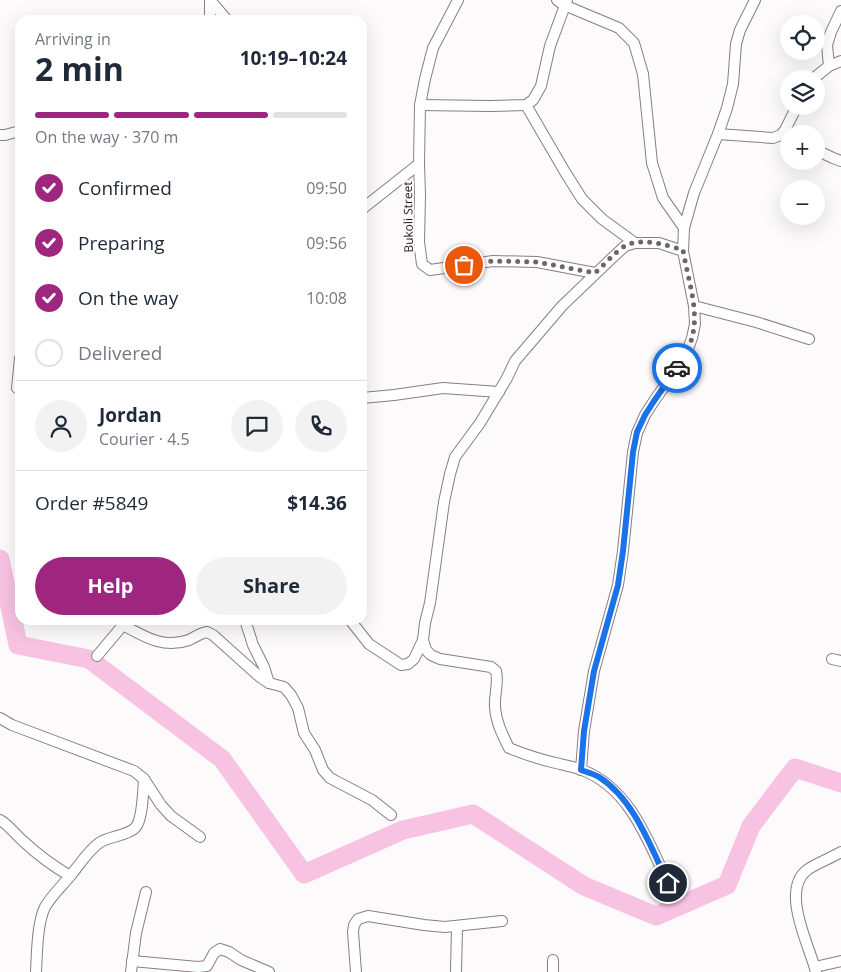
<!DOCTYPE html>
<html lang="en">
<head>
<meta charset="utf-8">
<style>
	body { margin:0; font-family:"Open Sans",sans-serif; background:#f2f2f3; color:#1f2937; height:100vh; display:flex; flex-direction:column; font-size:19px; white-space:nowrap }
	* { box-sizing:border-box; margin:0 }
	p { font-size:16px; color:#747a83 }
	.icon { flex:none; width:28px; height:28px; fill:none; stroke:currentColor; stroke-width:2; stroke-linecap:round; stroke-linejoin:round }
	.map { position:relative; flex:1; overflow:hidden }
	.drawer { position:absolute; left:15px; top:15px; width:352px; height:610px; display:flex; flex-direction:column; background:#fff; border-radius:15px; box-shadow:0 5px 20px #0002 }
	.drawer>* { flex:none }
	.buttons { position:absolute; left:780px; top:15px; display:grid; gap:10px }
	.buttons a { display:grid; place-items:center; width:45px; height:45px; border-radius:50%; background:#fff; box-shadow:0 5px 20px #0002; font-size:25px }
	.pin { position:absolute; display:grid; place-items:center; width:42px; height:42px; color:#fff; margin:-21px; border:2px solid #fff; border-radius:50%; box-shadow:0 1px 5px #0007 }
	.courier { position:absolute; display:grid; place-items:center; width:50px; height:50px; margin:-25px; border:4px solid #1a73e8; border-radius:50%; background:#fff; color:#222; box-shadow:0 1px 6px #0007 }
	.overview em { font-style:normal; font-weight:700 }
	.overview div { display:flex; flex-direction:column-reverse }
	.overview { display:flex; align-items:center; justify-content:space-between; height:85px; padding:0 20px }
	h1 { font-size:32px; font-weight:700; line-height:38px }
	.bar { display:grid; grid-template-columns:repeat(4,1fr); gap:8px 5px; align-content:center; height:60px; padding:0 20px }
	.bar i { height:6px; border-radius:4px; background:#e0e1e3 }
	.bar .active { background:#9f267e }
	.bar p { grid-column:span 4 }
	.line { display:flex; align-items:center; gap:12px; padding:0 20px; border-top:1px solid #e0e1e3 }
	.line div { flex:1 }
	.round { display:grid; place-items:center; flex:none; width:52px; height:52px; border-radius:26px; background:#f2f2f3 }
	ol { padding:0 20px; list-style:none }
	li { display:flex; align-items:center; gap:15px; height:55px }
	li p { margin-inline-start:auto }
	li .icon { padding:5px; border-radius:50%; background:#9f267e; color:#fff; stroke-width:4 }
	li:last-child { color:#747a83 }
	li i { width:28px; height:28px; border:2px solid #e0e1e3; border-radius:50% }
	.button { display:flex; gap:10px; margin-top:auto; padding:10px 20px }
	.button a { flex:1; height:58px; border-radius:30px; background:#9f267e; color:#fff; font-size:20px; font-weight:700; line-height:58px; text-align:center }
	.button a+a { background:#f2f2f3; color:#1f2937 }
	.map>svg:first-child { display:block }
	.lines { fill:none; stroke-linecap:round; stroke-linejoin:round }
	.river { stroke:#f8c2e3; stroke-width:19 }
	.street-casing { stroke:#8c7b85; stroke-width:12 }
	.street { stroke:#fff; stroke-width:10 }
	.done { stroke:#6c666a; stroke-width:5; stroke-dasharray:0 9 }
	.route { stroke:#1a73e8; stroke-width:6 }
	.labels { text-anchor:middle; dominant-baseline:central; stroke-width:4; stroke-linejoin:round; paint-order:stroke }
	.street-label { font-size:12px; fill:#1e171b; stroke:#fdfafc }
</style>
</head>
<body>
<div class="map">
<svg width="841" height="972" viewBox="0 0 841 972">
	<rect width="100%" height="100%" fill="#fdfafc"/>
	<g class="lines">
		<!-- river -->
		<polyline class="river" points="0,559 18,645 89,659 222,759 304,874 403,830 473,814 584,886 656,916 727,885 751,826 795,768 841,783"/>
		<!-- street casing -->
		<g class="street-casing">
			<g id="street">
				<polyline points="210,0 227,20"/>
				<polyline points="458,0 433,48 425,79 420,105 419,164 420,195 419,242 422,264 430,270 493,261 537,262 595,273"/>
				<polyline points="557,0 564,5 619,28 634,43 643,74 652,163 663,198 684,228"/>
				<polyline points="210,20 210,0"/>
				<polyline points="829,66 827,45 831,32 841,11"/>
				<polyline points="813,79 829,66 841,61"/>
				<polyline points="420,105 490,106 526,105 533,100 541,86 550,46 567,0"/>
				<polyline points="526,105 565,172 582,199 602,219 635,243"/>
				<polyline points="718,134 773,138 781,135 785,130 797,106"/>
				<polyline points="0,135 5,135 20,131"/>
				<polyline points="816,150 833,158 841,161"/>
				<polyline points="362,209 419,164"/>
				<polyline points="694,306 756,322 809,339"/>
				<polyline points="17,388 20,358"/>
				<polyline points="362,398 394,395 443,388 499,392"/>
				<polyline points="245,620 253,645 264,667 269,683"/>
				<polyline points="350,620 369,644 401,665 408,664 414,659 423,640"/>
				<path d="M123,625C145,637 164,649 189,640C195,637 201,633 207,632L213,635L260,677L269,683L284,687L291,695L298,708L304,733L315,750L323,770L330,778L372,800L391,815"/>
				<polyline points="97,656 123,625 125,621"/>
				<polyline points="832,659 841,661"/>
				<polyline points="0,718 12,725 134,771 144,779 161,805 171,816 200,837"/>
				<polyline points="581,770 584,731 594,671 618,585 623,551 633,452 637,433 645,415 654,401 685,357 692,338 695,324 694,306 683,251 684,228 694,193 718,134 727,108 733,84 736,44 740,30 755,0"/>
				<path d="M0,820C9,825 15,834 23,841C38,855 53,866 70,876"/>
				<path d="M668,883C648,841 630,788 582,770C575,767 567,766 560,764C542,760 526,755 509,748C502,734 496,722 495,707C494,695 499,683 496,671L491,667L440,659L431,655L426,650L423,640L425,623L430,603L444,502L450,474L455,457L480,423L507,378L515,361L562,306L611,259L625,246L635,243H659L683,251"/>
				<polyline points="132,961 198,967 207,966 214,953 220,949 229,952 241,960 269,972"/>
				<polyline points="815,967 841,961"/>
				<path d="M36,972C37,954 37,923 45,907C52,895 62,886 71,875C80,864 88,851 99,843C109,836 127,836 135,828C143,820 143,790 144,779"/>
				<polyline points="131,972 136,933 146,892"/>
				<polyline points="356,972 353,932 354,925 358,919 368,916 424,925 445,927 502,921"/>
				<polyline points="456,972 457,927"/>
				<polyline points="553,972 553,960"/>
				<path d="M816,972C810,947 780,891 807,870C815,864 831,858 841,852"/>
			</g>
		</g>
		<!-- street -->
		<use href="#street" class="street"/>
	</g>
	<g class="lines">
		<!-- done -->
		<path class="done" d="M464,265L493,261L537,262L595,273C604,265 615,252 625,246C642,237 667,245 683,250C691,296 707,327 677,368"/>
		<!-- route -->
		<path class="route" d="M668,883C651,848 634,799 599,777C594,774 587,772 581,770L584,731L594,671L618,585L623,551L633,452L637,432L645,415L654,401L677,368"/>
	</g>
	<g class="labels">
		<!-- street labels -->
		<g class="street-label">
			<text transform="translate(408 217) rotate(-91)">Bukoli Street</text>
		</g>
	</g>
</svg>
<div class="buttons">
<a><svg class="icon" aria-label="locate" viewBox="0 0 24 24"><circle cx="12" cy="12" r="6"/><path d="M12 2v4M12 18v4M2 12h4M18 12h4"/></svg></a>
<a><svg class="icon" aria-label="layers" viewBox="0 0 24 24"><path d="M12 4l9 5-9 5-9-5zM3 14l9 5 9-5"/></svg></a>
<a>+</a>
<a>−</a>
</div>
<div class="pin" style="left:464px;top:265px;background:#ea580c"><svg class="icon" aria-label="bag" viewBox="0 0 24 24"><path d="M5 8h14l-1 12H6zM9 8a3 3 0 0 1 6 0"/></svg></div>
<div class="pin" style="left:668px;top:883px;background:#1f2937"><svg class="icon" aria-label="home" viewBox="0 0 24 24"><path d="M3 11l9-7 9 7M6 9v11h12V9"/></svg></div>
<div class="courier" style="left:677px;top:368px"><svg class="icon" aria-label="car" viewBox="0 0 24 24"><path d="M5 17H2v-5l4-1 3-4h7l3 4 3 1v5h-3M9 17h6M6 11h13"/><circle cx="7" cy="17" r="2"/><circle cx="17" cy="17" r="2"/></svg></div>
<section class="drawer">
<div class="overview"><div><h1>2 min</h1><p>Arriving in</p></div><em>10:19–10:24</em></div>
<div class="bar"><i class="active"></i><i class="active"></i><i class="active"></i><i></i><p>On the way · 370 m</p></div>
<ol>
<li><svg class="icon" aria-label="check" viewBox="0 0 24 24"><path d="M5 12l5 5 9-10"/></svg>Confirmed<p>09:50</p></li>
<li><svg class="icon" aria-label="check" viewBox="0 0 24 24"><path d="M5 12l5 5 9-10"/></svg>Preparing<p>09:56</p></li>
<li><svg class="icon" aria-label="check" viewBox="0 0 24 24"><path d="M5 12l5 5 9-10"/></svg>On the way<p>10:08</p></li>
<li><i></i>Delivered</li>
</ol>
<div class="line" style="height:90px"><a class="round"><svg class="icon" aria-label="person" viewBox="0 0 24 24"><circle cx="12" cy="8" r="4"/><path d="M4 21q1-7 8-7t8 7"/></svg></a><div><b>Jordan</b><p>Courier · 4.5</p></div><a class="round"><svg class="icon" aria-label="chat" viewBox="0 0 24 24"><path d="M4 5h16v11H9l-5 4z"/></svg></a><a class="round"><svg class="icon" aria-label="phone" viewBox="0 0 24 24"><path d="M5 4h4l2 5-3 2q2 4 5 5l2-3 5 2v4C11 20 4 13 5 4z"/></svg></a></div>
<div class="line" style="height:65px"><div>Order #5849</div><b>$14.36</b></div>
<div class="button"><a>Help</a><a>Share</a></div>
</section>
</div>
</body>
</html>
